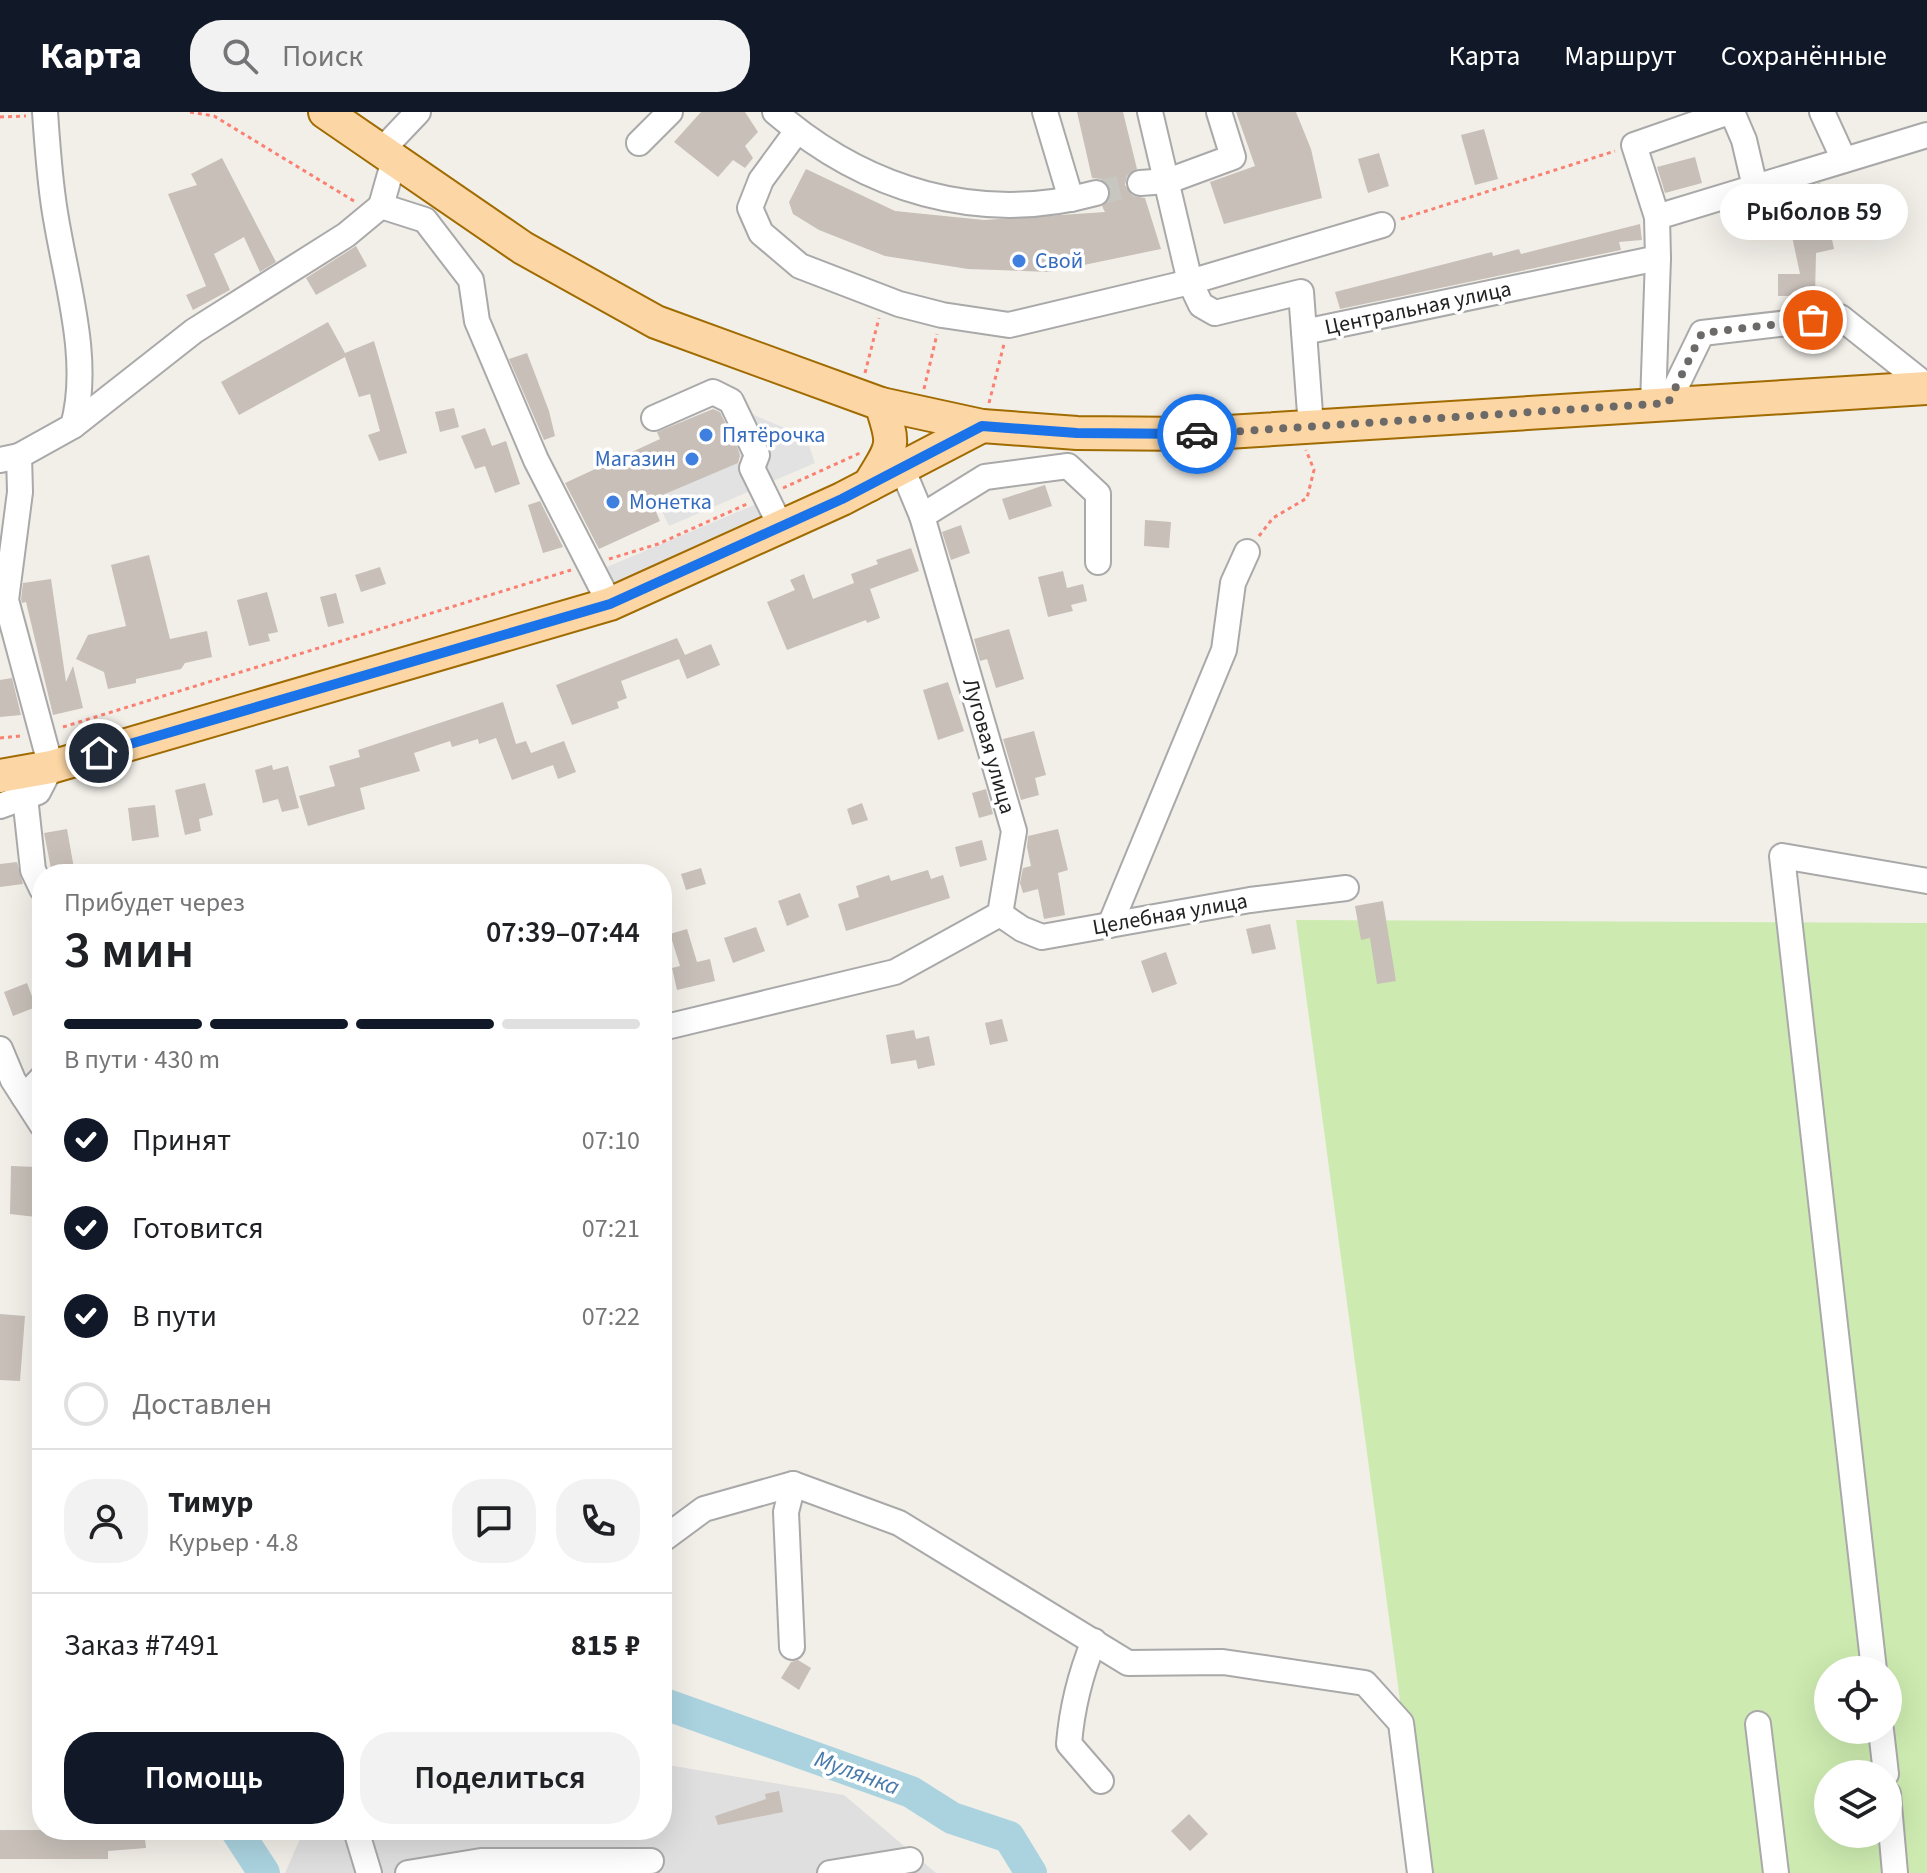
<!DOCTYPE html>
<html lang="ru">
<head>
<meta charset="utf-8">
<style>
	body { margin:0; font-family:"Source Sans 3",sans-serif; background:#f2f2f2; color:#202124; height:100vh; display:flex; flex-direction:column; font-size:30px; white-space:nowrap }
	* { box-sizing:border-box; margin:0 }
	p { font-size:26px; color:#757577 }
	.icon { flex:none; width:44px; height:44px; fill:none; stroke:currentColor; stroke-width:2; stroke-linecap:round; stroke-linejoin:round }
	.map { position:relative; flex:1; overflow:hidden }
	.panel { position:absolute; left:32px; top:752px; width:640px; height:976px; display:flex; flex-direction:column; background:#fff; border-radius:32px; box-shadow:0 8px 32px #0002 }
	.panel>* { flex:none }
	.tools { position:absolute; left:1814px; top:1544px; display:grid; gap:16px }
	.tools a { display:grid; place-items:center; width:88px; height:88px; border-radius:50%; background:#fff; box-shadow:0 8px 32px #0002; font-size:40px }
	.pin { position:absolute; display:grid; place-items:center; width:68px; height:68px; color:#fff; margin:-34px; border:4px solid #fff; border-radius:50%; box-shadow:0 2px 8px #0007 }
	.courier { position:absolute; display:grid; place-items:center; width:80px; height:80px; margin:-40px; border:6px solid #1a73e8; border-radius:50%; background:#fff; color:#222; box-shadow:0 2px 10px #0007 }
	.bubble { position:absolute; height:56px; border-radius:28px; background:#fff; box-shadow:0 8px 32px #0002; font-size:26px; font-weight:600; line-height:56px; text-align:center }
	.overview em { font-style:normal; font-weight:600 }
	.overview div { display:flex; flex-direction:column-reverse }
	.overview { display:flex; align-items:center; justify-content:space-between; height:136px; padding:0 32px }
	h1 { font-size:52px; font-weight:600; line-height:60px }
	.bar { display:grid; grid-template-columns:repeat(4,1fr); gap:12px 8px; align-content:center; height:96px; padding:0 32px }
	.bar i { height:10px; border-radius:6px; background:#e0e0e0 }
	.bar .active { background:#111827 }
	.bar p { grid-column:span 4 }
	.line { display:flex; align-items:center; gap:20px; padding:0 32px; border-top:2px solid #e0e0e0 }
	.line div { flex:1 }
	.round { display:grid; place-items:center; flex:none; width:84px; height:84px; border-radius:32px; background:#f2f2f2 }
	ol { padding:0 32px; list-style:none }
	li { display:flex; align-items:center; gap:24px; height:88px }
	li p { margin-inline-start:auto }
	li .icon { padding:8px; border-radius:50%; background:#111827; color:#fff; stroke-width:4 }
	li:last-child { color:#757577 }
	li i { width:44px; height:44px; border:4px solid #e0e0e0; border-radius:50% }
	.action { display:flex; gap:16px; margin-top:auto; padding:16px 32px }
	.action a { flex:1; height:92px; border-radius:32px; background:#111827; color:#fff; font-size:32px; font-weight:600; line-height:92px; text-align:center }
	.action a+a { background:#f2f2f2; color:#202124 }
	header { display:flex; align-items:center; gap:48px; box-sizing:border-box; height:112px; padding:0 40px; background:#111827; color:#fff }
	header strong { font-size:38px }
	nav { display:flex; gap:44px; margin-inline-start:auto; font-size:28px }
	.search { width:560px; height:72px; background:#f2f2f2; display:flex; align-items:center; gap:20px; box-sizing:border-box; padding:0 28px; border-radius:32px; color:#757577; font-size:30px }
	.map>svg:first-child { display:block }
	.residential { fill:#e0dfdf }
	.grass { fill:#cdebb0; fill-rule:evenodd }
	.parking { fill:#e2e2e2 }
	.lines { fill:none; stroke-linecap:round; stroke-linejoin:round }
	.river { stroke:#aad3df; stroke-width:32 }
	.building { fill:#c7bfb8 }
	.minor-tunnel { stroke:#c8c6c1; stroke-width:24; stroke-dasharray:24 12; stroke-linecap:butt }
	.minor-casing { stroke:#a9a9a9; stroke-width:28 }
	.major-casing { stroke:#a06b00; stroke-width:36 }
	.path { stroke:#fa8072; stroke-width:3; stroke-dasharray:4 4; stroke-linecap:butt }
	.minor { stroke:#fff; stroke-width:24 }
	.major { stroke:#fcd6a4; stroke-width:32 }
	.done { stroke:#6b6a68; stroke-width:8; stroke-dasharray:0 14.4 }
	.route { stroke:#1a73e8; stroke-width:10 }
	.shop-dot { fill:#3f7fe0; stroke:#fff; stroke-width:3 }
	.labels { text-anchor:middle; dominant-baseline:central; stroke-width:7; stroke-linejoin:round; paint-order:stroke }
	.shop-label { font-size:22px; fill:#366cbe; stroke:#fff; text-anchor:start }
	.street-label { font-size:22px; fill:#222; stroke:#fff }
	.water-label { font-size:24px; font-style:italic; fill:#4a7aab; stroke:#fff }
</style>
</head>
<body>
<header>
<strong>Карта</strong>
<div class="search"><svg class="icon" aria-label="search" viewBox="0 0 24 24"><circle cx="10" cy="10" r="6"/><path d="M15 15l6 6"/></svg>Поиск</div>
<nav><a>Карта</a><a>Маршрут</a><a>Сохранённые</a></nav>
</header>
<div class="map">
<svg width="1927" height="1761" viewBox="0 0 1927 1761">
	<rect width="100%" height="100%" fill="#f2efe9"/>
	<!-- residential -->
	<polygon class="residential" points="662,1652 844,1683 936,1761 285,1761 304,1718 662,1718"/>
	<!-- grass -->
	<path class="grass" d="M1296,808L1927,811V1761H1423ZM1828,1558H1888V1618H1828ZM1828,1662H1888V1722H1828Z"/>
	<!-- parking -->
	<g class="parking">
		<polygon points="716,287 806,325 815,351 669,414 656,386 742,349"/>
		<polygon points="759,391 772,418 617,488 602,457"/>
	</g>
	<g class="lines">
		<!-- river -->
		<g class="river">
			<polyline points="662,1591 911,1680 952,1706 1009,1725 1031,1761"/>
			<polyline points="236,1718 264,1761"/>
		</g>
	</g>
	<!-- building -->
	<g class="building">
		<polygon points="701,0 745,0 758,20 745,34 753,46 745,56 733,48 718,65 674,30"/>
		<polygon points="1077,0 1123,0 1137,57 1127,64 1125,73 1133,84 1145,86 1161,137 1050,160 968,157 885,144 819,118 793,102 789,90 806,57 895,99 984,108 1105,100 1102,94 1110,86 1110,77 1101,67 1092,66"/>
		<polygon points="1236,0 1296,0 1311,37 1322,86 1224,112 1210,70 1255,54"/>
		<polygon points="1484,17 1498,67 1475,73 1461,23"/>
		<polygon points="1379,41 1389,74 1368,81 1358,47"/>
		<polygon points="1695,45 1702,71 1665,81 1657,55"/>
		<polygon points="222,46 276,150 260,160 244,125 214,142 230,178 193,198 186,183 206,174 168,82 197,73 191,62"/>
		<polygon points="1820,71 1834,137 1816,141 1815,184 1778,184 1778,162 1800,162 1783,82"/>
		<polygon points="1640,112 1642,128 1619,130 1621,138 1340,197 1335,180 1492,140 1493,144 1519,137 1521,142"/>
		<polygon points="356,134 367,154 316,183 306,166"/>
		<polygon points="328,210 345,241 374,229 407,341 379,349 368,323 380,319 370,282 359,285 345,245 239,303 221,270"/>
		<polygon points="527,241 549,299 555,324 544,328 509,247"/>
		<polygon points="454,296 459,315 440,320 435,300"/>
		<polygon points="713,297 720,300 738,337 740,344 738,351 651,388 660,409 599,437 565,371 660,327 657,320"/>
		<polygon points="485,316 492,334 506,329 520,372 495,381 485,354 475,357 461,324"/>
		<polygon points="1045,373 1052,394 1009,408 1002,387"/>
		<polygon points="540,389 563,435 543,441 528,393"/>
		<polygon points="1145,408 1171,410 1169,436 1144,434"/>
		<polygon points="961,413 970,441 951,448 942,420"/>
		<polygon points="911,436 919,459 870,477 880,506 867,511 866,508 787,538 767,490 795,478 790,468 804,462 813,487 854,471 851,462 878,452 876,448"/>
		<polygon points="149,443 170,527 207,519 212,545 185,551 181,557 136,567 136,571 108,577 104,560 76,547 88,523 126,514 111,453"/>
		<polygon points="380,455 386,472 361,480 355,463"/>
		<polygon points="1063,459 1067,476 1083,472 1087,489 1071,493 1073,499 1048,505 1038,465"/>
		<polygon points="51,467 66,570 73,554 83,596 53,603 26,490 22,491 21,487 23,471"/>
		<polygon points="267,480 278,520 268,522 270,529 249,534 237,488"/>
		<polygon points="336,481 344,511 328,515 320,485"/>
		<polygon points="1009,517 1024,567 996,576 987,547 980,549 974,527"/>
		<polygon points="677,526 685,543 711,532 720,553 687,567 679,547 621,569 627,586 617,590 619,596 572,613 556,573"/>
		<polygon points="12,566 21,603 0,605 0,568"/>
		<polygon points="948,570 964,619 938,628 923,578"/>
		<polygon points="503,590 516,632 526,629 531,641 564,629 576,660 558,667 553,653 512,668 496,626 479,632 478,627 452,635 450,629 414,641 420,659 360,676 365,697 308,714 299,684 335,674 329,654 360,645 358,638"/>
		<polygon points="1034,619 1046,663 1035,666 1039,683 1021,688 1003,627"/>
		<polygon points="272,653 273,658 288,654 299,696 282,700 278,687 263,691 255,658"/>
		<polygon points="205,671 213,703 199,707 201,719 185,723 175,678"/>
		<polygon points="986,677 993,702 979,706 972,681"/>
		<polygon points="862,691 868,708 852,713 847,697"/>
		<polygon points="155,693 159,725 132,729 128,696"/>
		<polygon points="67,717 75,762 52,762 44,721"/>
		<polygon points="1058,717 1068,758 1058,761 1065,803 1044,807 1038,777 1023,781 1020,771 1023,756 1031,754 1027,735 1028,724"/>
		<polygon points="982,728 987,748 960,755 955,735"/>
		<polygon points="17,750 23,772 0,775 0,752"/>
		<polygon points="701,756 706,772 686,778 681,762"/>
		<polygon points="928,758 931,767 943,763 950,786 846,819 838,792 859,785 856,774 889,763 891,769"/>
		<polygon points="800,781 809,805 787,814 778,789"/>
		<polygon points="1383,789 1396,869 1377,872 1370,826 1361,828 1355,794"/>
		<polygon points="1270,812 1276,837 1252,842 1246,817"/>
		<polygon points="756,815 765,839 733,851 724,826"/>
		<polygon points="687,817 697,850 710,847 715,869 677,878 672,856 680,854 670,822"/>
		<polygon points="1166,840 1177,872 1152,881 1141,849"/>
		<polygon points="27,871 36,895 13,904 4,880"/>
		<polygon points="1002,907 1008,929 990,933 985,911"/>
		<polygon points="914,918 916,927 929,924 935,953 918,957 916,948 891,952 886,923"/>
		<polygon points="11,1054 37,1055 36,1105 10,1102"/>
		<polygon points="0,1202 25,1204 20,1269 0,1268"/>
		<polygon points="798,1548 811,1556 799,1578 781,1566 791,1550"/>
		<polygon points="779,1679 783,1700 718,1713 715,1704 766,1687 765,1682"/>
		<polygon points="1189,1702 1208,1722 1190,1739 1171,1719"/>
		<polygon points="0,1718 108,1718 108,1722 144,1719 146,1736 108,1739 108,1747 0,1747"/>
	</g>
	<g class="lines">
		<!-- minor-tunnel -->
		<polyline class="minor-tunnel" points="1096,81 1140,71"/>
		<!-- minor casing -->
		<g class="minor-casing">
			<g id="minor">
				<path d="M775,0C865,78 979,113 1096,81"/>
				<polyline points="1045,0 1071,87"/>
				<polyline points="1150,0 1190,170 1201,193 1215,201 1301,180 1304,220 1658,146 1657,105 1927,23"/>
				<polyline points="1732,0 1744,28 1755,75"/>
				<polyline points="1822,0 1844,48"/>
				<polyline points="797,19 761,68 750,96 761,121 800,154 899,192 942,203 1009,213 1190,170 1382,113"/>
				<polyline points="639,31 670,0"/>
				<polyline points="381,39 418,0"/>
				<polyline points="394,48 381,94 425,108 471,168 477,209 536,348 610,492"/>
				<polyline points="1140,71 1168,69 1233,45 1219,0"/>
				<polyline points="1657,105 1634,33 1729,0"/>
				<polyline points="1304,220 1311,315"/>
				<polyline points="1668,291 1702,221 1840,205 1927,274"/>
				<polyline points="1653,292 1658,146"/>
				<polyline points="654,306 713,280 731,289 757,343 752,356 781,415"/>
				<polyline points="73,314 194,219 346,123 381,94"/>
				<path d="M0,348L19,344L73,314C93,244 62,158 53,87C49,58 47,29 45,0"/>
				<polyline points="922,404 985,365 1068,354 1098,382 1098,450"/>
				<polyline points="25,685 33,758 42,777"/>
				<polyline points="0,694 38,680 51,655 6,488 20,380 19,344"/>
				<polyline points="1000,802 1022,817 1042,825 1250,788 1346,776"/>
				<polyline points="1110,813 1224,538 1233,471 1247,440"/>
				<polyline points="662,916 895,860 1000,802 1014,719 922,404 902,356"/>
				<polyline points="0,937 13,968 42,1013"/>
				<polyline points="24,985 42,966"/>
				<polyline points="662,1428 704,1397 793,1372 899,1411 1128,1551 1223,1550 1365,1571 1401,1611 1420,1761"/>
				<path d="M1094,1529C1080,1563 1072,1595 1069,1632L1101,1669"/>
				<polyline points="792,1535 786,1400 793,1372"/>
				<polyline points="1874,1558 1782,744 1927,769"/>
				<polyline points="1758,1612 1776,1761"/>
				<polyline points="1881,1618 1886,1662"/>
				<polyline points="1888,1682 1895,1761"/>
				<polyline points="356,1718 369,1761"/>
				<polyline points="408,1761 481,1749 651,1749"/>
				<polyline points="830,1761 910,1748"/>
			</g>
		</g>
		<!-- major casing -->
		<g class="major-casing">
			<g id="major">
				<path d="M325,0L523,136L656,210L881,292C896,336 893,333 869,373"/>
				<polyline points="881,292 982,314 1077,321 1195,322 1927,276"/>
				<polyline points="0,664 51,655 610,492 842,387 982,314"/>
			</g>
		</g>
		<!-- path -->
		<g class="path">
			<polyline points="190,0 214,4 354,89"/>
			<polyline points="0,5 26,4"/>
			<polyline points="1401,107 1615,39"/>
			<polyline points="865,261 879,206"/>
			<polyline points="924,277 937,222"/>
			<polyline points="989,291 1004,232"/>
			<polyline points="783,376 860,341"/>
			<polyline points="1259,424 1273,406 1307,386 1314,358 1306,338"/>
			<polyline points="609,447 658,432 747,392"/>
			<polyline points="63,615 571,458"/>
			<polyline points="0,626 20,624"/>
		</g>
		<!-- minor -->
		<use href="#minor" class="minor"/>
		<!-- major -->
		<use href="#major" class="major"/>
	</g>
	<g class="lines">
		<!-- done -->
		<polyline class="done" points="1197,322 1668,291 1702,221 1813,208"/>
		<!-- route -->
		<polyline class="route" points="99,641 610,492 842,387 982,314 1077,321 1197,322"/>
	</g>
	<!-- markers -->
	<g class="shop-dot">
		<circle cx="1019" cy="149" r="8"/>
		<circle cx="706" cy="323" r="8"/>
		<circle cx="692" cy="347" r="8"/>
		<circle cx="613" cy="390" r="8"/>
	</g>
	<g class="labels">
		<!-- shop labels -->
		<g class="shop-label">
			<text x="1035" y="149">Свой</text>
			<text x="722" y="323">Пятёрочка</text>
			<text x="676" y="347" text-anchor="end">Магазин</text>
			<text x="629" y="390">Монетка</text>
		</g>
		<!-- street labels -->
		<g class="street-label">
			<text transform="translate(1418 196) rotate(-12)">Центральная улица</text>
			<text transform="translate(989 634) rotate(74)">Луговая улица</text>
			<text transform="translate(1170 802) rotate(-10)">Целебная улица</text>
		</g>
		<!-- water labels -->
		<g class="water-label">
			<text transform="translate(857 1661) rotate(20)">Мулянка</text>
		</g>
	</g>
</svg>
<div class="tools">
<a><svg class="icon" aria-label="locate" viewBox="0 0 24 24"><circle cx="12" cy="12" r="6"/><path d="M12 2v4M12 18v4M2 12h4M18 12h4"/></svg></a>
<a><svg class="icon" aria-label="layers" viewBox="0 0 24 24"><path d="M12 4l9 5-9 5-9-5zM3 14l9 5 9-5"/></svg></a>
</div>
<div class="pin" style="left:1813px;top:208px;background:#ea580c"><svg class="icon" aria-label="bag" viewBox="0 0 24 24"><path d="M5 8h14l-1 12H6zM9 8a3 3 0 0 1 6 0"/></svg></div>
<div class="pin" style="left:99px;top:641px;background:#1f2937"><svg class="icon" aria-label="home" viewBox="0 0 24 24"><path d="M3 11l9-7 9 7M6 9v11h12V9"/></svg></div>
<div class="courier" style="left:1197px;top:322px"><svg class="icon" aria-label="car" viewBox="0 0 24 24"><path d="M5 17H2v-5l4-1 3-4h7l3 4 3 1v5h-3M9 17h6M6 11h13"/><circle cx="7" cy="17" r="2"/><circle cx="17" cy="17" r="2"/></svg></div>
<div class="bubble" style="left:1720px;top:72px;width:188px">Рыболов 59</div>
<section class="panel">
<div class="overview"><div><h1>3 мин</h1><p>Прибудет через</p></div><em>07:39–07:44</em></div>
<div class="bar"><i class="active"></i><i class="active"></i><i class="active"></i><i></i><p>В пути · 430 m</p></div>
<ol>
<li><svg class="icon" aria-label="check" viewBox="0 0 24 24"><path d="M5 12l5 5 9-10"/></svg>Принят<p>07:10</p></li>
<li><svg class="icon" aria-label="check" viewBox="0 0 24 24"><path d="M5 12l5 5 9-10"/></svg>Готовится<p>07:21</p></li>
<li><svg class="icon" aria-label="check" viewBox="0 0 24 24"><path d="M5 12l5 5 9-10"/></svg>В пути<p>07:22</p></li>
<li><i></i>Доставлен</li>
</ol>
<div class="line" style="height:144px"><a class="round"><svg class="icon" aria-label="person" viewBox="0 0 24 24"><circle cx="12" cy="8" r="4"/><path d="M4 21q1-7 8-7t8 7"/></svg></a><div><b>Тимур</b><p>Курьер · 4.8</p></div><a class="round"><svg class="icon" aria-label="chat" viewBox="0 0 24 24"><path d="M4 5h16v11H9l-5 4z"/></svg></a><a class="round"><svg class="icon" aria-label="phone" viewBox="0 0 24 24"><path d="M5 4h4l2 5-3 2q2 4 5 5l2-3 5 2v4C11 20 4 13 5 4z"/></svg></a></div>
<div class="line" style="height:104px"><div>Заказ #7491</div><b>815 ₽</b></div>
<div class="action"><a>Помощь</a><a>Поделиться</a></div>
</section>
</div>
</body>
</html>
